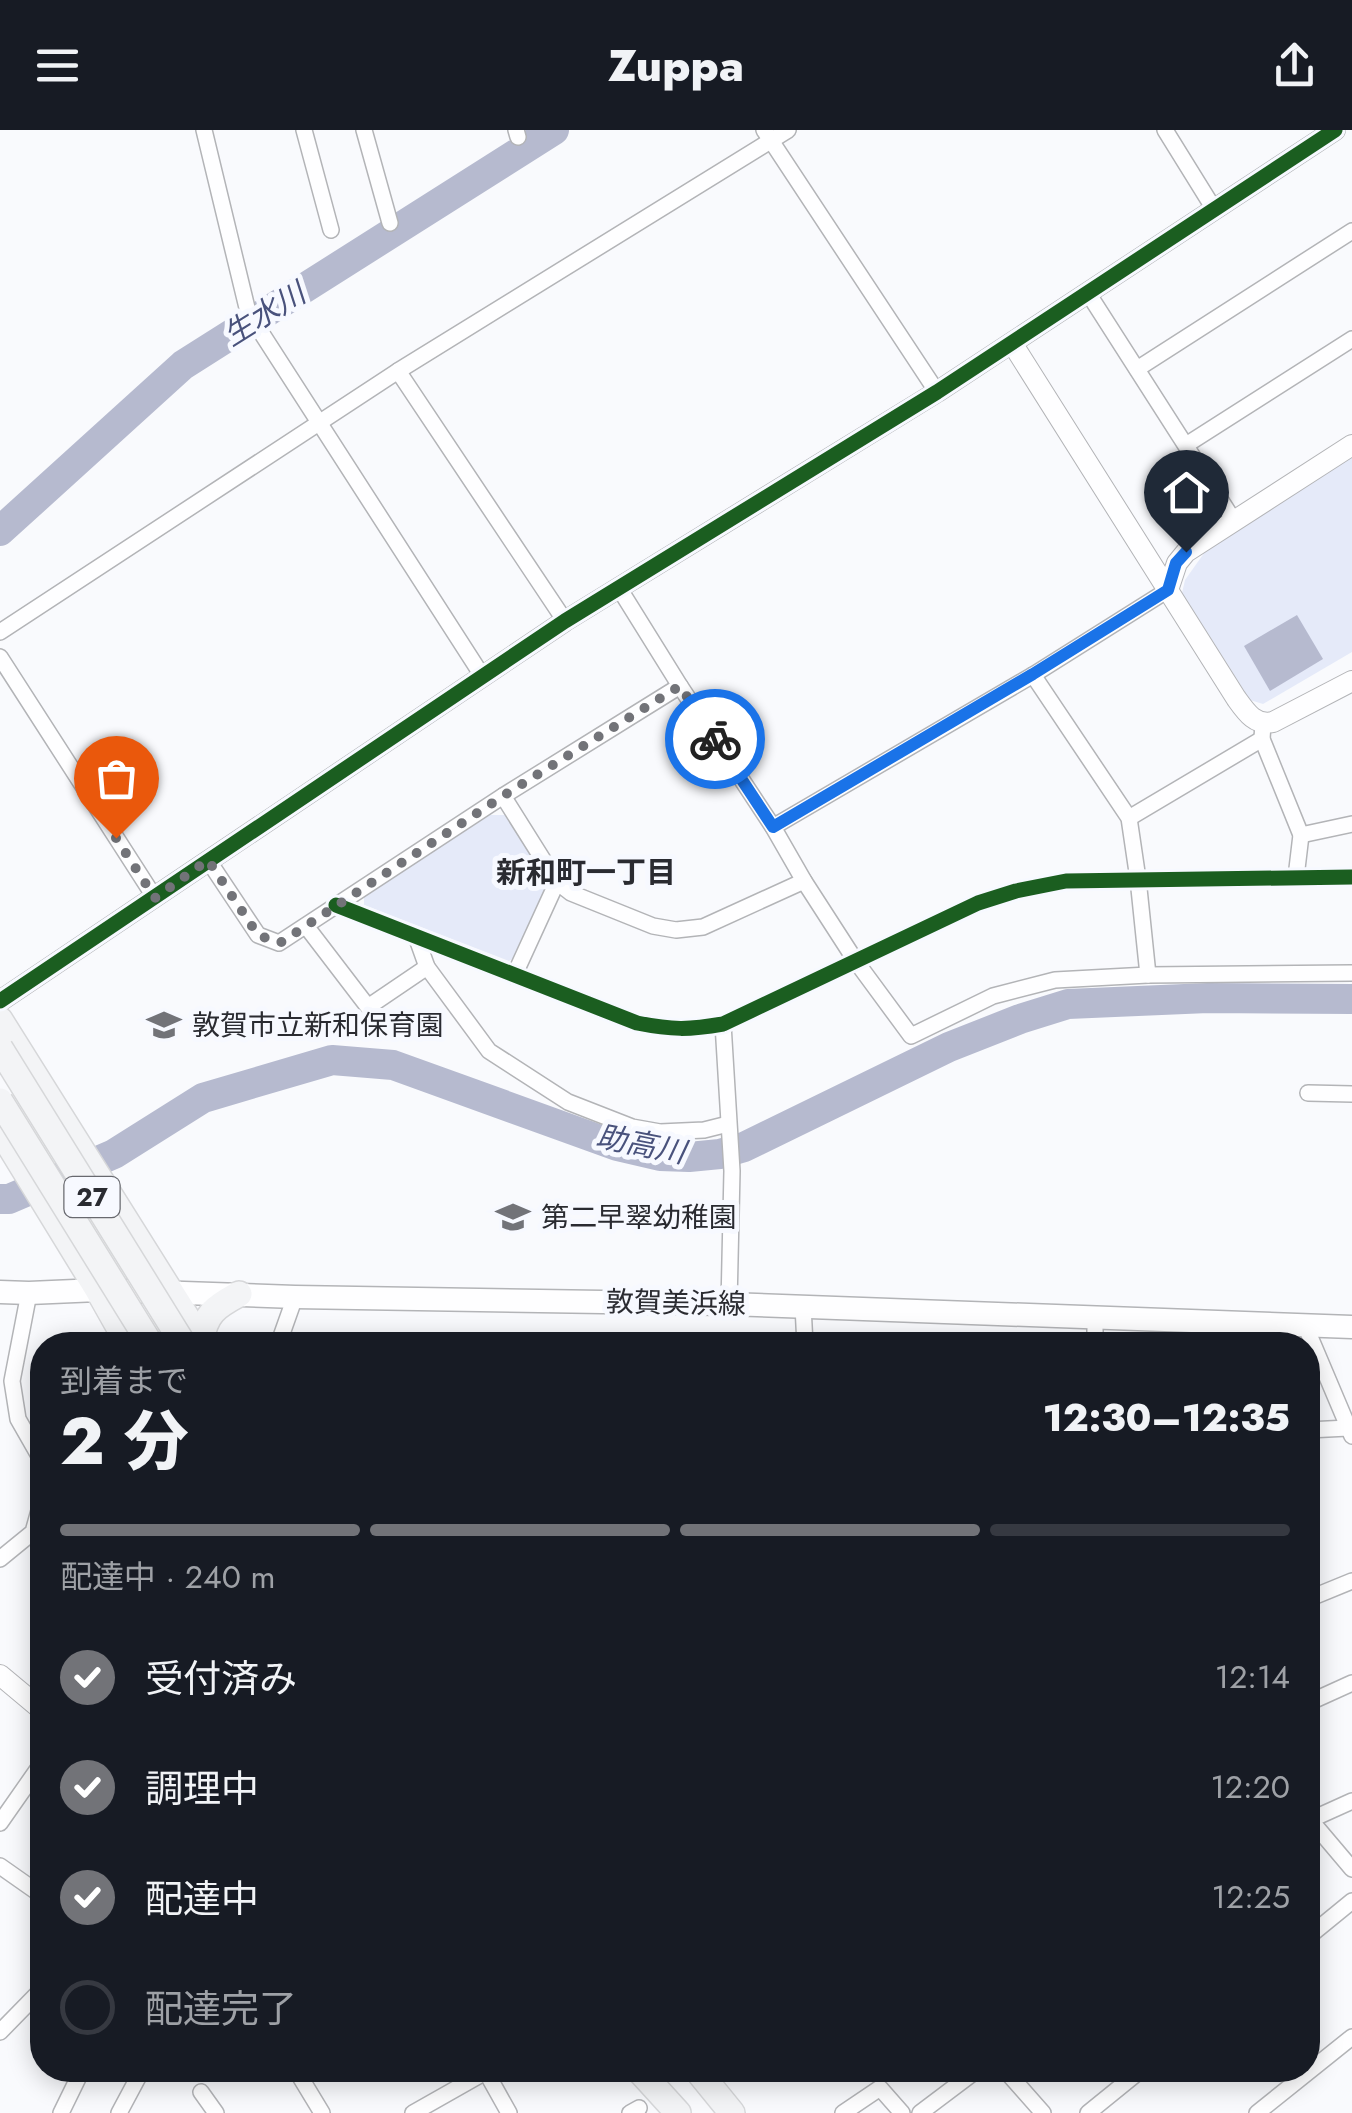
<!DOCTYPE html>
<html lang="ja">
<head>
<meta charset="utf-8">
<style>
	body { margin:0; font-family:Jost,"Noto Sans JP",sans-serif; background:#20242c; color:#f1f3f6; height:100vh; display:flex; flex-direction:column; font-size:38px; white-space:nowrap }
	* { box-sizing:border-box; margin:0 }
	p { font-size:32px; color:#9ea1a6 }
	.icon { flex:none; width:55px; height:55px; fill:none; stroke:currentColor; stroke-width:2; stroke-linecap:round; stroke-linejoin:round }
	.map { position:relative; flex:1; overflow:hidden }
	.panel { position:absolute; left:30px; top:1202px; width:1290px; height:750px; display:flex; flex-direction:column; background:#171b24; border-radius:40px; box-shadow:0 5px 25px #0003 }
	.panel>* { flex:none }
	.pin { position:absolute; display:grid; place-items:center; width:85px; height:85px; color:#fff; margin:-102px -42px; border-radius:50% 50% 50% 0; rotate:-45deg; box-shadow:0 0 10px #0007 }
	.pin .icon { rotate:45deg }
	.courier { position:absolute; display:grid; place-items:center; width:100px; height:100px; margin:-50px; border:8px solid #1a73e8; border-radius:50%; background:#fff; color:#222; box-shadow:0 2px 12px #0007 }
	.overview em { font-style:normal; font-weight:800 }
	.overview div { display:flex; flex-direction:column-reverse }
	.overview { display:flex; align-items:center; justify-content:space-between; height:170px; padding:0 30px }
	h1 { font-size:65px; font-weight:800; line-height:75px }
	.bar { display:grid; grid-template-columns:repeat(4,1fr); gap:15px 10px; align-content:center; height:120px; padding:0 30px }
	.bar i { height:12px; border-radius:8px; background:#363941 }
	.bar .selected { background:#727378 }
	.bar p { grid-column:span 4 }
	ol { padding:0 30px; list-style:none }
	li { display:flex; align-items:center; gap:30px; height:110px }
	li p { margin-inline-start:auto }
	li .icon { padding:10px; border-radius:50%; background:#727378; color:#fff; stroke-width:4 }
	li:last-child { color:#9ea1a6 }
	li i { width:55px; height:55px; border:5px solid #363941; border-radius:50% }
	header { display:flex; justify-content:space-between; align-items:center; height:130px; padding:0 30px; background:#171b24; font-size:45px; font-weight:800 }
	.map>svg:first-child { display:block }
	.green { fill:#e5eaf9 }
	.water { fill:#b6bacf }
	.lines { fill:none; stroke-linecap:round; stroke-linejoin:round }
	.river { stroke:#b6bacf; stroke-width:30 }
	.minor-casing { stroke:#b3b4b7; stroke-width:18 }
	.tertiary-casing { stroke:#b3b4b7; stroke-width:22 }
	.secondary-casing { stroke:#b3b4b7; stroke-width:25 }
	.trunk-casing { stroke:#d6d7d9; stroke-width:28 }
	.minor { stroke:#fefeff; stroke-width:15 }
	.tertiary { stroke:#fefeff; stroke-width:20 }
	.secondary { stroke:#fefeff; stroke-width:22 }
	.trunk { stroke:#f3f4f6; stroke-width:25 }
	.trunk-bridge-casing { stroke:#d6d7d9; stroke-width:28; stroke-linecap:butt }
	.trunk-bridge { stroke:#f3f4f6; stroke-width:25 }
	.cycleway-casing { stroke:#f7f9ff; stroke-width:21 }
	.cycleway { stroke:#1b5e20; stroke-width:15 }
	.done { stroke:#727378; stroke-width:10; stroke-dasharray:0 18 }
	.route { stroke:#1a73e8; stroke-width:12 }
	.labels { text-anchor:middle; dominant-baseline:central; stroke-width:10; stroke-linejoin:round; paint-order:stroke }
	.shield { fill:#f7f9ff; stroke:#68696f; stroke-width:2.5 }
	.shield-label { font-size:25px; font-weight:bold; fill:#2a2b31 }
	.poi-label { font-size:28px; fill:#2a2b31; stroke:#f7f9ff; text-anchor:start }
	.street-label { font-size:28px; fill:#2a2b31; stroke:#f7f9ff }
	.water-label { font-size:30px; font-style:italic; fill:#49527c; stroke:#f7f9ff }
	.neighbourhood-label { font-size:30px; font-weight:bold; fill:#2a2b31; stroke:#f7f9ff }
</style>
</head>
<body>
<header><svg class="icon" aria-label="menu" viewBox="0 0 24 24"><path d="M4 6h16M4 12h16M4 18h16"/></svg>Zuppa<svg class="icon" aria-label="share" viewBox="0 0 24 24"><path d="M12 15V3M7 8l5-5 5 5M5 13v7h14v-7"/></svg></header>
<div class="map">
<svg width="1352" height="1983" viewBox="0 0 1352 1983">
	<rect width="100%" height="100%" fill="#f9fafd"/>
	<!-- green -->
	<g class="green">
		<polygon points="1352,327 1352,522 1263,574 1250,570 1182,463 1185,450 1207,419"/>
		<polygon points="490,685 506,685 544,746 547,753 517,826 509,831 364,775 364,766"/>
	</g>
	<!-- water -->
	<polygon class="water" points="1297,485 1323,529 1270,561 1244,516"/>
	<g class="lines">
		<!-- river -->
		<g class="river">
			<polyline points="0,401 183,235 554,0"/>
			<polyline points="0,1069 9,1069 114,1024 203,968 332,930 393,935 617,1016 660,1026 689,1027 720,1024 744,1017 949,917 1020,889 1068,874 1208,868 1352,869"/>
		</g>
		<!-- minor casing -->
		<g class="minor-casing">
			<g id="minor">
				<polyline points="204,0 248,182 483,547"/>
				<polyline points="304,0 331,100"/>
				<polyline points="364,0 390,93"/>
				<polyline points="516,0 518,7"/>
				<polyline points="764,0 937,262"/>
				<polyline points="1165,0 1214,79"/>
				<polyline points="1088,163 1234,391"/>
				<polyline points="1137,239 1352,101"/>
				<polyline points="398,241 565,491"/>
				<polyline points="1186,315 1352,209"/>
				<polyline points="619,458 680,556 773,697 804,751 855,830 911,906 993,866 1055,850 1148,845 1352,843"/>
				<polyline points="0,502 398,241 788,0"/>
				<polyline points="0,527 155,768"/>
				<polyline points="1033,545 1129,688 1138,749 1148,845"/>
				<polyline points="1263,593 1262,609 1301,705 1296,747"/>
				<polyline points="503,666 557,752"/>
				<polyline points="1129,688 1262,609"/>
				<polyline points="773,697 1033,545 1168,460"/>
				<polyline points="1301,705 1352,694"/>
				<polyline points="208,730 258,805 279,813 503,666 680,556"/>
				<path d="M336,775L637,893C672,900 689,900 723,894L978,773L1016,761L1066,751L1352,747"/>
				<polyline points="306,796 368,877 427,837"/>
				<polyline points="417,809 427,837 489,921 568,972 632,997 660,1002 704,1000 728,994"/>
				<polyline points="514,846 557,752 571,763 653,796 676,800 703,797 804,751"/>
				<polyline points="723,894 732,1041 729,1174"/>
				<polyline points="1308,963 1352,964"/>
				<polyline points="29,1163 12,1251 18,1289 42,1331"/>
				<polyline points="803,1176 805,1215"/>
				<polyline points="1305,1195 1352,1306"/>
				<polyline points="278,1215 295,1167"/>
				<polyline points="1095,1215 1095,1187"/>
				<polyline points="1308,1300 1348,1298"/>
				<polyline points="0,1429 33,1402 42,1370"/>
				<polyline points="1308,1469 1352,1451"/>
				<polyline points="1308,1573 1352,1553"/>
				<polyline points="1308,1687 1352,1739"/>
				<polyline points="1310,1690 1352,1671"/>
				<polyline points="0,1693 42,1633"/>
				<polyline points="0,1736 37,1762 42,1763"/>
				<polyline points="1308,1807 1352,1771"/>
				<polyline points="0,1902 42,1859"/>
				<polyline points="296,1940 322,1983"/>
				<polyline points="485,1940 509,1983"/>
				<polyline points="1005,1940 1043,1983"/>
				<polyline points="201,1962 216,1983"/>
				<polyline points="61,1983 82,1940"/>
				<polyline points="119,1983 142,1940"/>
				<polyline points="413,1983 489,1940"/>
				<polyline points="630,1983 639,1978"/>
				<polyline points="843,1983 880,1958 902,1983"/>
				<polyline points="920,1983 977,1940"/>
				<polyline points="1088,1983 1141,1940"/>
				<polyline points="1257,1983 1352,1907"/>
			</g>
		</g>
		<!-- tertiary casing -->
		<g class="tertiary-casing">
			<g id="tertiary">
				<path d="M1012,213L1236,568C1246,582 1255,596 1273,592L1352,551"/>
				<polyline points="1168,460 1177,433 1186,422 1352,315"/>
				<polyline points="0,871 565,491 937,262 1335,0"/>
				<polyline points="0,1545 42,1580"/>
			</g>
		</g>
		<!-- secondary casing -->
		<g class="secondary-casing">
			<polyline id="secondary" points="0,1162 29,1163 98,1160 295,1167 729,1174 1352,1197"/>
		</g>
		<!-- trunk casing -->
		<g class="trunk-casing">
			<g id="trunk">
				<polyline points="0,890 204,1215"/>
				<polyline points="0,1000 98,1160 129,1215"/>
				<path d="M201,1210C206,1183 215,1177 239,1164"/>
				<polyline points="639,1940 678,1983"/>
				<polyline points="697,1940 732,1983"/>
			</g>
		</g>
		<!-- minor -->
		<use href="#minor" class="minor"/>
		<!-- tertiary -->
		<use href="#tertiary" class="tertiary"/>
		<!-- secondary -->
		<use href="#secondary" class="secondary"/>
		<!-- trunk -->
		<use href="#trunk" class="trunk"/>
		<!-- trunk-bridge casing -->
		<g class="trunk-bridge-casing">
			<g id="trunk-bridge">
				<polyline points="0,918 184,1215"/>
				<polyline points="0,971 151,1215"/>
			</g>
		</g>
		<!-- trunk-bridge -->
		<use href="#trunk-bridge" class="trunk-bridge"/>
		<!-- cycleway casing -->
		<g class="cycleway-casing">
			<g id="cycleway">
				<path d="M336,775L637,893C672,900 689,900 723,894L978,773L1016,761L1066,751L1352,747"/>
				<polyline points="0,871 565,491 937,262 1335,0"/>
			</g>
		</g>
		<!-- cycleway -->
		<use href="#cycleway" class="cycleway"/>
	</g>
	<g class="lines">
		<!-- done -->
		<polyline class="done" points="116,708 155,768 208,730 258,805 280,813 503,666 680,556 715,609"/>
		<!-- route -->
		<polyline class="route" points="715,609 773,697 1033,544 1168,460 1176,433 1186,422"/>
	</g>
	<!-- icons -->
	<defs>
		<g id="school-bare" transform="scale(2.7)"><path d="M0-5L7-2L0 1L-7-2ZM-4 1L0 2.5L4 1V4Q0 6-4 4Z" fill="#727378" stroke="#f7f9ff" stroke-width="2.5" paint-order="stroke"/></g>
	</defs>
	<g fill-rule="evenodd">
		<use href="#school-bare" x="164" y="895"/>
		<use href="#school-bare" x="513" y="1087"/>
	</g>
	<g class="labels">
		<!-- shield labels -->
		<rect class="shield" x="64.5" y="1047" width="55" height="40" rx="8"/>
		<g class="shield-label">
			<text x="92" y="1067">27</text>
		</g>
		<!-- poi labels -->
		<g class="poi-label">
			<text x="192" y="895">敦賀市立新和保育園</text>
			<text x="541" y="1087">第二早翠幼稚園</text>
		</g>
		<!-- street labels -->
		<g class="street-label">
			<text transform="translate(676 1173) rotate(1)">敦賀美浜線</text>
		</g>
		<!-- water labels -->
		<g class="water-label">
			<text transform="translate(264 184) rotate(-32)">生水川</text>
			<text transform="translate(641 1014) rotate(11)">助高川</text>
		</g>
		<!-- neighbourhood labels -->
		<g class="neighbourhood-label">
			<text x="586" y="742">新和町一丁目</text>
		</g>
	</g>
</svg>
<div class="pin" style="left:116px;top:708px;background:#ea580c"><svg class="icon" aria-label="bag" viewBox="0 0 24 24"><path d="M5 8h14l-1 12H6zM9 8a3 3 0 0 1 6 0"/></svg></div>
<div class="pin" style="left:1186px;top:422px;background:#1f2937"><svg class="icon" aria-label="home" viewBox="0 0 24 24"><path d="M3 11l9-7 9 7M6 9v11h12V9"/></svg></div>
<div class="courier" style="left:715px;top:609px"><svg class="icon" aria-label="bike" viewBox="0 0 24 24"><circle cx="6" cy="16" r="4"/><circle cx="18" cy="16" r="4"/><path d="M6 16l4-8h5l3 8M10 8l3 8H6M13 5h3"/></svg></div>
<section class="panel">
<div class="overview"><div><h1>2 分</h1><p>到着まで</p></div><em>12:30–12:35</em></div>
<div class="bar"><i class="selected"></i><i class="selected"></i><i class="selected"></i><i></i><p>配達中 · 240 m</p></div>
<ol>
<li><svg class="icon" aria-label="check" viewBox="0 0 24 24"><path d="M5 12l5 5 9-10"/></svg>受付済み<p>12:14</p></li>
<li><svg class="icon" aria-label="check" viewBox="0 0 24 24"><path d="M5 12l5 5 9-10"/></svg>調理中<p>12:20</p></li>
<li><svg class="icon" aria-label="check" viewBox="0 0 24 24"><path d="M5 12l5 5 9-10"/></svg>配達中<p>12:25</p></li>
<li><i></i>配達完了</li>
</ol>
</section>
</div>
</body>
</html>
